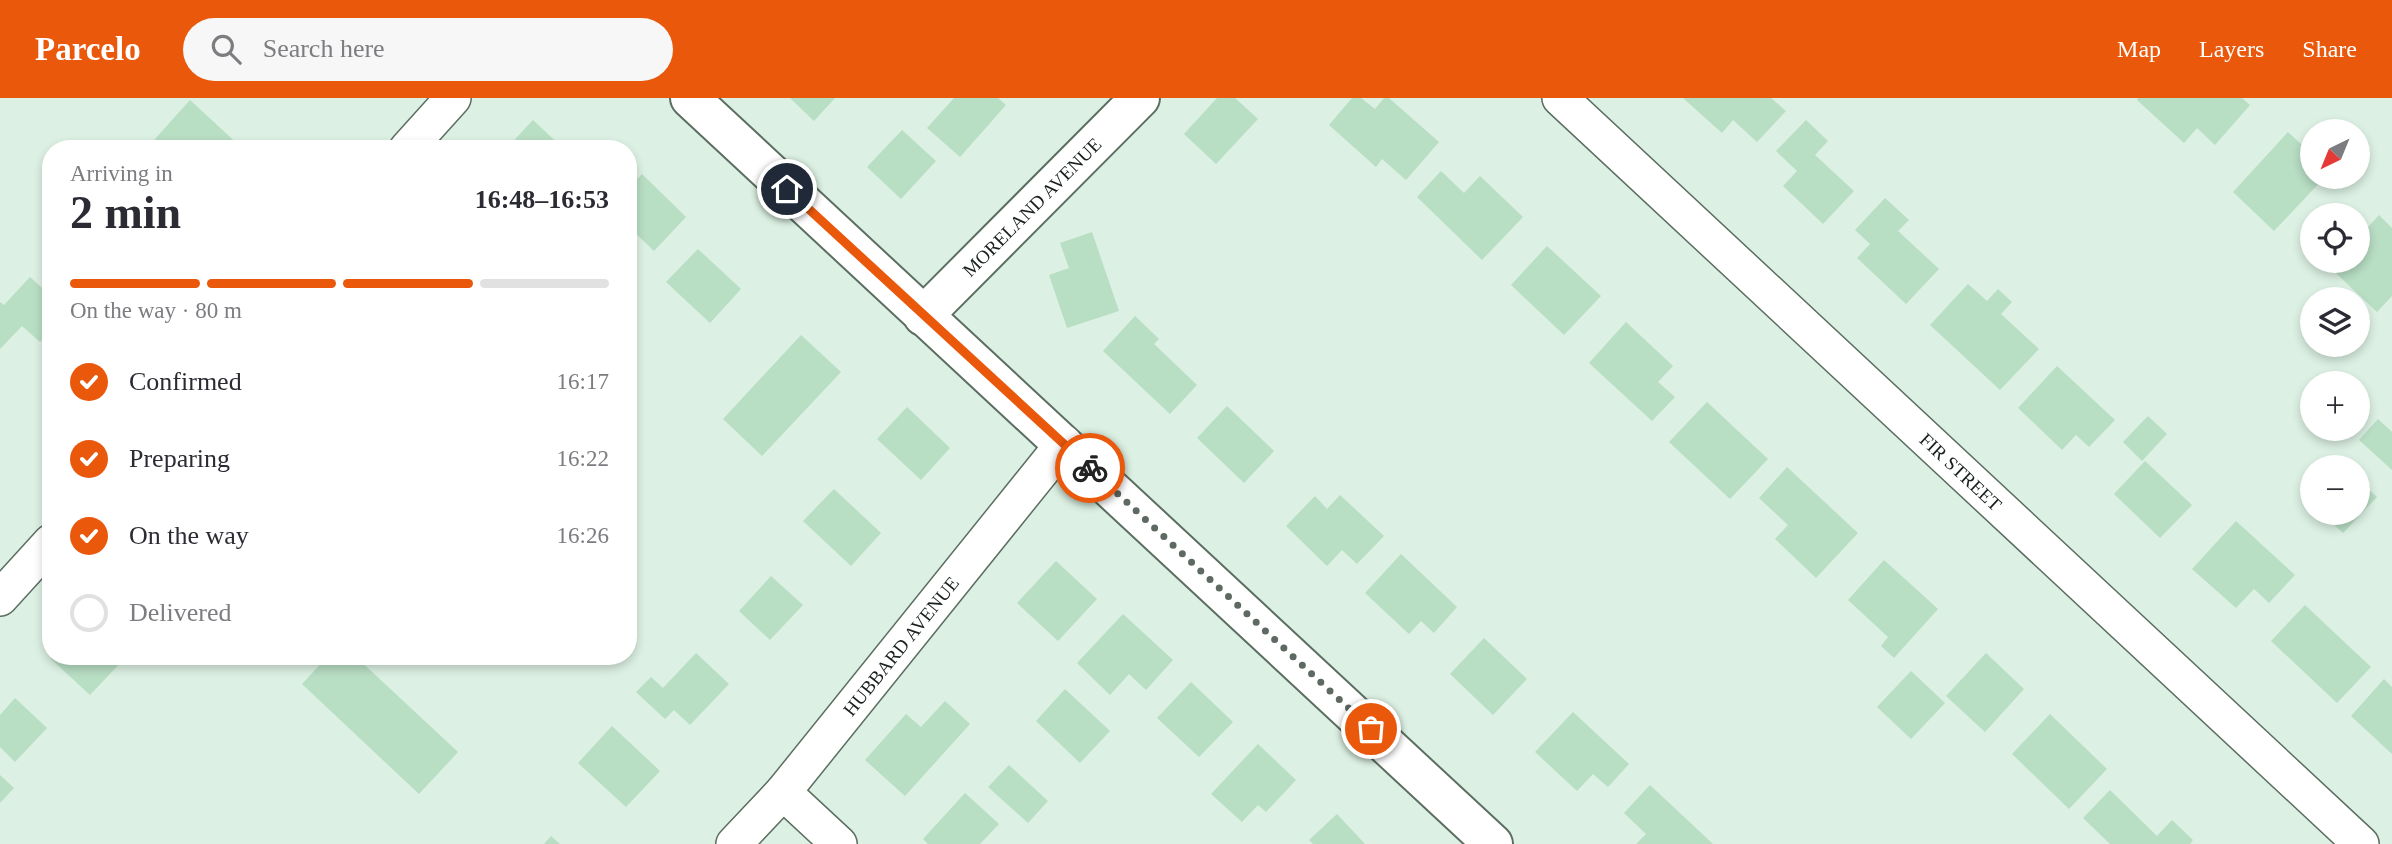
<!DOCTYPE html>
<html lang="en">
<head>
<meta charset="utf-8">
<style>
	body { margin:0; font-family:"Times New Roman",serif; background:#f7f7f7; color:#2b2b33; height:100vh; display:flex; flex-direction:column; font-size:26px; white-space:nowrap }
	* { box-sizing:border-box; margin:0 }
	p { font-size:23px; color:#7c7c81 }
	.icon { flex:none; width:38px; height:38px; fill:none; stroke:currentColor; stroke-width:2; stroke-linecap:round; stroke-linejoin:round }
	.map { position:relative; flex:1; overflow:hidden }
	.panel { position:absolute; left:42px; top:42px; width:595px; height:525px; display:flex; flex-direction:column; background:#fff; border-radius:28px; box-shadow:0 4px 10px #0003 }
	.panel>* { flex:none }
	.needle { width:46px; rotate:223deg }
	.controls { position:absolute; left:2300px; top:21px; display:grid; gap:14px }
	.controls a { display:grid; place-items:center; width:70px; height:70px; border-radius:50%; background:#fff; box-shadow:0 4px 10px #0003; font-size:35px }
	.pin { position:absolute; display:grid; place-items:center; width:60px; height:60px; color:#fff; margin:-30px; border:4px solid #fff; border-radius:50%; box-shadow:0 2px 7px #0007 }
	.courier { position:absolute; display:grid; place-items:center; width:70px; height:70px; margin:-35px; border:5px solid #ea580c; border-radius:50%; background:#fff; color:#222; box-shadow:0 2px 9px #0007 }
	.head em { font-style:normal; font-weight:700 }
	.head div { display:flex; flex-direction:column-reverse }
	.head { display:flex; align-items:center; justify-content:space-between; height:119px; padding:0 28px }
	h1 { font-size:46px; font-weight:700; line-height:52px }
	.bar { display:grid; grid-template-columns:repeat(4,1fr); gap:10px 7px; align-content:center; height:84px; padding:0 28px }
	.bar i { height:9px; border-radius:5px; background:#e1e1e2 }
	.bar .current { background:#ea580c }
	.bar p { grid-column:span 4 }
	ol { padding:0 28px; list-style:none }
	li { display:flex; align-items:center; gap:21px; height:77px }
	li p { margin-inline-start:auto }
	li .icon { padding:7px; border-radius:50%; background:#ea580c; color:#fff; stroke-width:4 }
	li:last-child { color:#7c7c81 }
	li i { width:38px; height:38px; border:4px solid #e1e1e2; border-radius:50% }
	header { display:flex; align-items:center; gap:42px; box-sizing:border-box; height:98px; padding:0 35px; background:#ea580c; color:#fff }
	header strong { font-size:33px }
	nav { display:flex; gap:38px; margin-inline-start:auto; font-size:24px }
	.search { width:490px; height:63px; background:#f7f7f7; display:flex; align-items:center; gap:18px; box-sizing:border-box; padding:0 24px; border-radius:38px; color:#7c7c81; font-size:26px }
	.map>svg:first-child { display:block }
	.building { fill:#b8dec4 }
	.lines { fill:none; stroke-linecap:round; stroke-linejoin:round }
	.minor-casing { stroke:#5b6e61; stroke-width:38 }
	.tertiary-casing { stroke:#5b6e61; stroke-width:42 }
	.minor { stroke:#fff; stroke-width:35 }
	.tertiary { stroke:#fff; stroke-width:38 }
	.done { stroke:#5d6961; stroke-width:7; stroke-dasharray:0 12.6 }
	.route { stroke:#ea580c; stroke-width:9 }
	.labels { text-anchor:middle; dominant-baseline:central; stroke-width:5; stroke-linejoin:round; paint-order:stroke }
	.street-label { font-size:19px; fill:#18201b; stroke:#e9fff0 }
</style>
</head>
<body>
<header>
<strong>Parcelo</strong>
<div class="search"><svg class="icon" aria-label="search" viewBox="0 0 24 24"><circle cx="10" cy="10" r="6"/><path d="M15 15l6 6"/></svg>Search here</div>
<nav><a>Map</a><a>Layers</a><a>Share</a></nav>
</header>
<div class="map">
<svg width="2392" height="746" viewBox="0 0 2392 746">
	<rect width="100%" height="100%" fill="#dcf1e3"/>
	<!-- building -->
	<g class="building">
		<polygon points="790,0 835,0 814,23"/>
		<polygon points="954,0 998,0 1006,7 960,59 927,30"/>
		<polygon points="1217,0 1235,0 1258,21 1216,66 1184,36"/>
		<polygon points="1352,0 1361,0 1375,11 1384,0 1389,0 1439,44 1406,82 1382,61 1376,69 1329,27"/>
		<polygon points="1683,0 1771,0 1786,13 1757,44 1733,22 1722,35"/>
		<polygon points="2138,0 2242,0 2250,7 2215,47 2197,30 2184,45 2137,2"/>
		<polygon points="190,2 243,51 146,51"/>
		<polygon points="533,22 564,51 506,51"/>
		<polygon points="1806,22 1828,43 1815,57 1854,93 1823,126 1783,88 1797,73 1776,53"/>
		<polygon points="902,32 936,63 901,101 867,69"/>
		<polygon points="2288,34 2312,56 2312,79 2325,79 2274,133 2233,94"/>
		<polygon points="1441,73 1464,95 1480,78 1523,119 1482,162 1417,99"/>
		<polygon points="642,76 686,119 654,153 628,128 628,91"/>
		<polygon points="1885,100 1909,122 1898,133 1939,171 1906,206 1857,160 1870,146 1855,132"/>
		<polygon points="2379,117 2392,130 2392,198 2377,214 2323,163 2357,163 2357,135 2360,138"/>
		<polygon points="1092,134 1119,213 1067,230 1049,177 1069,170 1060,145"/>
		<polygon points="1547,148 1601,198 1564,237 1511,187"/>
		<polygon points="698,151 741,191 710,225 666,184"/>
		<polygon points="30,179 51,198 51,233 40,244 22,228 0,251 0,204 4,207"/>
		<polygon points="1968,186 1987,203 1998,191 2012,204 2001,216 2039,251 2000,292 1930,227"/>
		<polygon points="1135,218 1159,241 1154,246 1197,287 1170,316 1103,253"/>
		<polygon points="1626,224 1673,268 1658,284 1675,299 1652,323 1589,265"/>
		<polygon points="801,237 841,274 762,358 723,321"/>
		<polygon points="2057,268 2115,322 2089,349 2076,337 2062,352 2018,310"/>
		<polygon points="1707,304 1768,361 1730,401 1669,344"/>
		<polygon points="1227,308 1274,353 1244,385 1197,340"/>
		<polygon points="907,309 950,350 921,382 877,341"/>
		<polygon points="2148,318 2167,336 2142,363 2123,344"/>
		<polygon points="2378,321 2392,334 2392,372 2359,342"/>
		<polygon points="2145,363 2192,407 2160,440 2114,396"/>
		<polygon points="1787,369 1858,435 1816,480 1775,441 1788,427 1759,400"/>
		<polygon points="2357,381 2377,399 2343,435 2321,415 2357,415"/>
		<polygon points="834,391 881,435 851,468 803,423"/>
		<polygon points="1340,397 1384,438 1357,466 1342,452 1327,468 1286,428 1315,398 1327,411"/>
		<polygon points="2236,423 2295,477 2269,505 2254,491 2236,510 2192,471"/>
		<polygon points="1401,456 1457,509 1434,535 1421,523 1409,536 1365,495"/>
		<polygon points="1884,462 1938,511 1894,560 1881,548 1888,539 1848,502"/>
		<polygon points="1056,463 1097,501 1058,543 1017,505"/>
		<polygon points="771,478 803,507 770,542 739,513"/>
		<polygon points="2305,507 2371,569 2337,605 2271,543"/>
		<polygon points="1123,516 1173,562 1146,592 1129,576 1110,597 1077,565"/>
		<polygon points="1484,540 1527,581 1493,617 1450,576"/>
		<polygon points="696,555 729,586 690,627 674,612 665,621 636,594 651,579 663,590"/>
		<polygon points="1986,555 2024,591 1985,634 1946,598"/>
		<polygon points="54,558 120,558 124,561 90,597 51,561"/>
		<polygon points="328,558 355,558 458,654 419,696 302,586"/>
		<polygon points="1911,573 1945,605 1911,641 1877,609"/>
		<polygon points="2384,581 2392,589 2392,656 2351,618"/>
		<polygon points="1191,584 1233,624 1199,659 1157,620"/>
		<polygon points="1065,591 1110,633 1080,665 1036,623"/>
		<polygon points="15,600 47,630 15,664 0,649 0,617"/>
		<polygon points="945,603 970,626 905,698 865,662 906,616 921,629"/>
		<polygon points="1573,614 1629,666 1608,689 1593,676 1577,693 1535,654"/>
		<polygon points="2050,616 2107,671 2069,711 2012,656"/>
		<polygon points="612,628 660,673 626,709 578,665"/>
		<polygon points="1258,646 1296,682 1266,714 1258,707 1242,724 1211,696"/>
		<polygon points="1009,667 1048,703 1028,725 988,689"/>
		<polygon points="0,677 14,690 0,705"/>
		<polygon points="1650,687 1713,746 1636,746 1646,736 1624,715"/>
		<polygon points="2110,692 2157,738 2172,722 2193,742 2190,746 2110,746 2083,720"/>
		<polygon points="965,695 999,726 980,746 928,746 923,741"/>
		<polygon points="1337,716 1365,746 1313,746 1309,742"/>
		<polygon points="551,738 560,746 544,746"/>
	</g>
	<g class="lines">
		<!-- minor casing -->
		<g class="minor-casing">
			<g id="minor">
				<path id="s1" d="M1560,0L2361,746"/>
				<polyline points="407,51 453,0"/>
				<polyline points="0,500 51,444"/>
				<polyline points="783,694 839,746"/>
				<path id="s2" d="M734,746L783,694L1064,345"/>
			</g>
		</g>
		<!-- tertiary casing -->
		<g class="tertiary-casing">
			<g id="tertiary">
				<polyline points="690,0 1493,746"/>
				<path id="s3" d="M923,218L1140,0"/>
			</g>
		</g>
		<!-- minor -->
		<use href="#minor" class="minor"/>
		<!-- tertiary -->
		<use href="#tertiary" class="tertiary"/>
	</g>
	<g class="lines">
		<!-- done -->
		<polyline class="done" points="1090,370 1371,631"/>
		<!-- route -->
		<polyline class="route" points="787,91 1090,370"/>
	</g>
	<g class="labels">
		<!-- street labels -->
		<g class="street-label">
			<text stroke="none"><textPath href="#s3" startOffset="154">MORELAND AVENUE</textPath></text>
			<text stroke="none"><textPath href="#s1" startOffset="548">FIR STREET</textPath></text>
			<text stroke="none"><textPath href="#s2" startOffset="259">HUBBARD AVENUE</textPath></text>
		</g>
	</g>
</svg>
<div class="controls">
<a><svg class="needle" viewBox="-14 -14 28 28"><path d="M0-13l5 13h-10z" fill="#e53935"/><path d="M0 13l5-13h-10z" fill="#7c7c81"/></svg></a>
<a><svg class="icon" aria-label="locate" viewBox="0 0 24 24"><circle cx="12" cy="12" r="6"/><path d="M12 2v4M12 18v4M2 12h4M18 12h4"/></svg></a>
<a><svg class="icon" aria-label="layers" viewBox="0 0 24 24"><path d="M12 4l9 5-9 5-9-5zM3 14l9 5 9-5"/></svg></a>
<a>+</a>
<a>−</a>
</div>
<div class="pin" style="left:1371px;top:631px;background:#ea580c"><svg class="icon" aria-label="bag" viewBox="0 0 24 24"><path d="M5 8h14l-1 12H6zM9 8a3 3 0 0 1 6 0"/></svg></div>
<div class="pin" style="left:787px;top:91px;background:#1f2937"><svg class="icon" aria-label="home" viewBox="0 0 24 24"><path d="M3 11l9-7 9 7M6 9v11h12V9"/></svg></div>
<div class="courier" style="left:1090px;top:370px"><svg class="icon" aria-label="bike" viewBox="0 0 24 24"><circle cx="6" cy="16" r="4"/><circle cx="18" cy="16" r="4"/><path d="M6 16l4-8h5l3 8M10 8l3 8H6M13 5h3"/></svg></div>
<section class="panel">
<div class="head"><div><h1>2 min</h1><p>Arriving in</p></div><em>16:48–16:53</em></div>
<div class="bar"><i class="current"></i><i class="current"></i><i class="current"></i><i></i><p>On the way · 80 m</p></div>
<ol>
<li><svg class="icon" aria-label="check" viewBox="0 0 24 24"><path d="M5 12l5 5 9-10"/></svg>Confirmed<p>16:17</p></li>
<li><svg class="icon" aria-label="check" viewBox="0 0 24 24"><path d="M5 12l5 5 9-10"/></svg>Preparing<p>16:22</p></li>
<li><svg class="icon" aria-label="check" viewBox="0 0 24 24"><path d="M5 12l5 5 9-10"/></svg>On the way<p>16:26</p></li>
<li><i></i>Delivered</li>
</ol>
</section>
</div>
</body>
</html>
